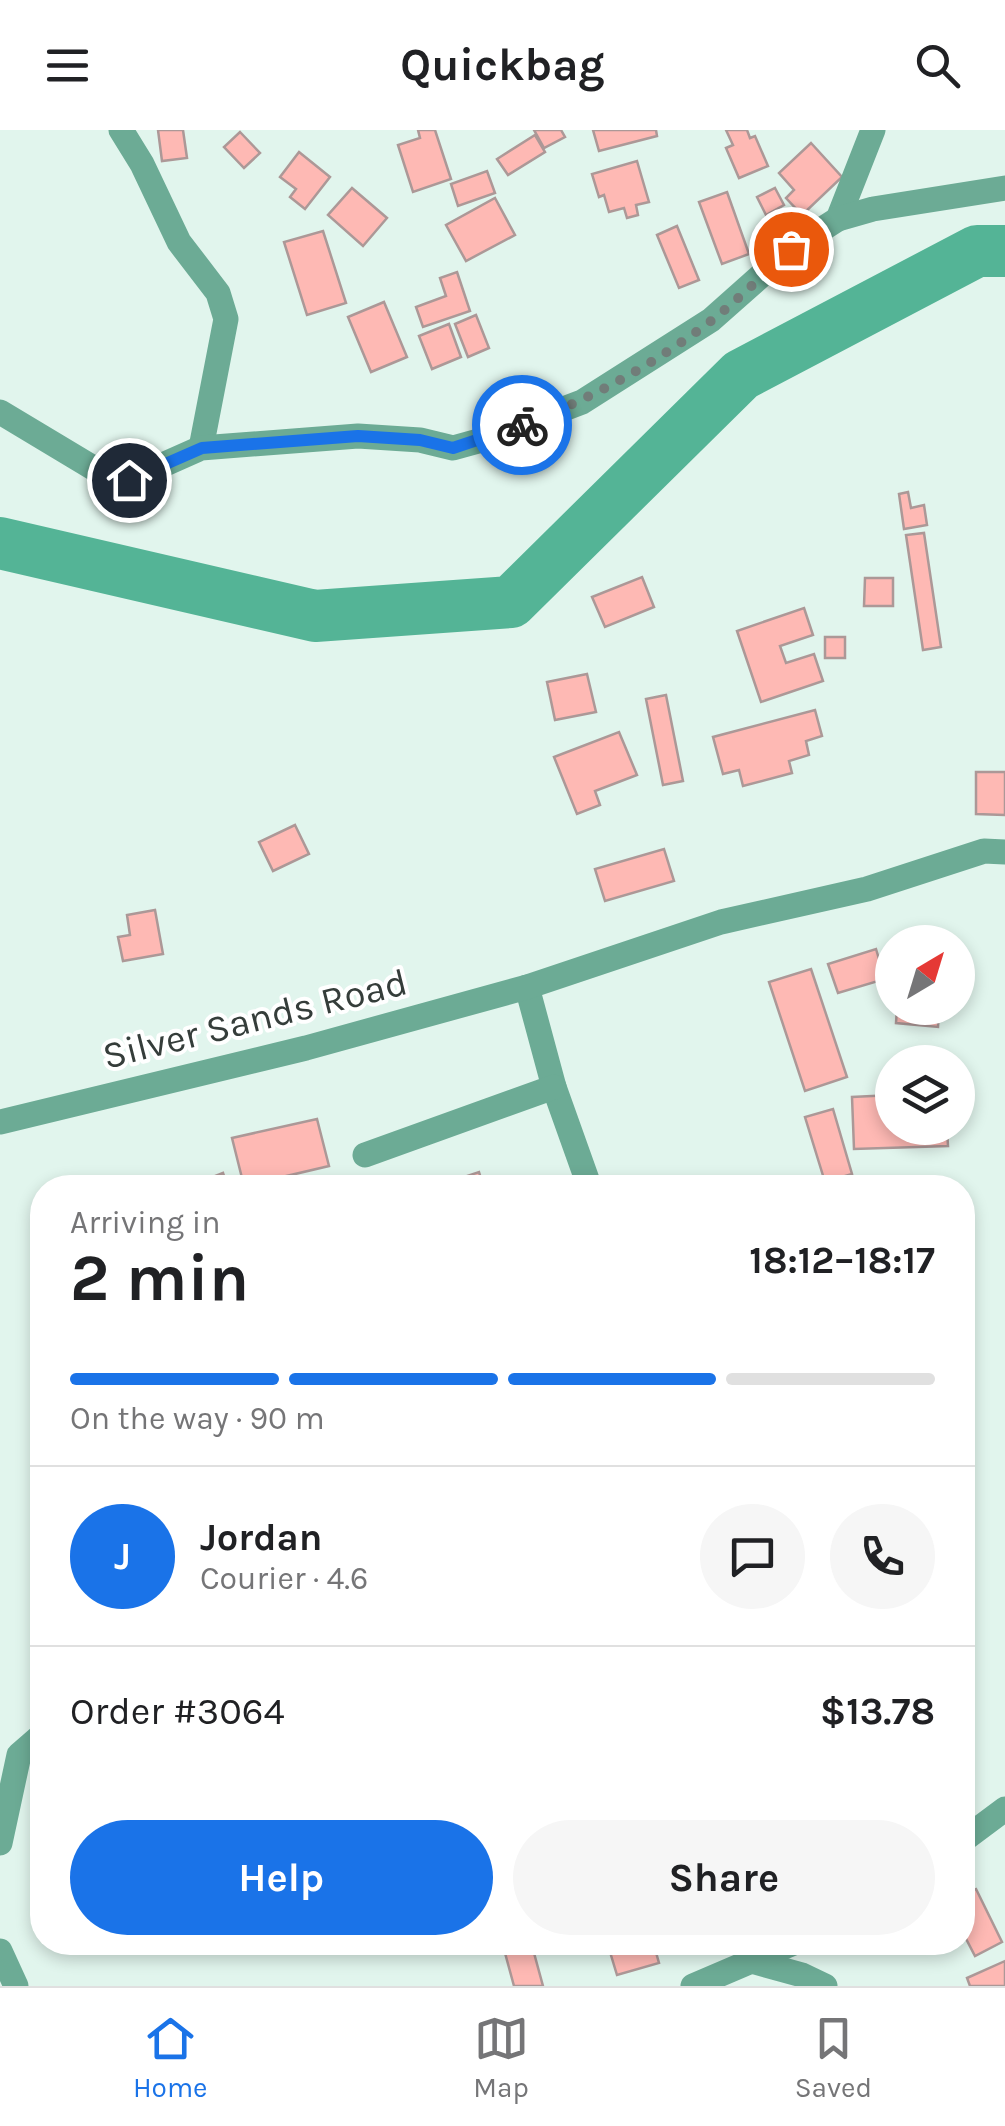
<!DOCTYPE html>
<html lang="en">
<head>
<meta charset="utf-8">
<style>
	body { margin:0; font-family:Karla,sans-serif; background:#f6f6f6; color:#202124; height:100vh; display:flex; flex-direction:column; font-size:38px; white-space:nowrap }
	* { box-sizing:border-box; margin:0 }
	p { font-size:32px; color:#757577 }
	.icon { flex:none; width:55px; height:55px; fill:none; stroke:currentColor; stroke-width:2; stroke-linecap:round; stroke-linejoin:round }
	.map { position:relative; flex:1; overflow:hidden }
	.side { position:absolute; left:30px; top:1045px; width:945px; height:780px; display:flex; flex-direction:column; background:#fff; border-radius:40px; box-shadow:0 5px 15px #0003 }
	.side>* { flex:none }
	.needle { width:65px; rotate:38deg }
	.buttons { position:absolute; left:875px; top:795px; display:grid; gap:20px }
	.buttons a { display:grid; place-items:center; width:100px; height:100px; border-radius:50%; background:#fff; box-shadow:0 5px 15px #0003; font-size:50px }
	.pin { position:absolute; display:grid; place-items:center; width:85px; height:85px; color:#fff; margin:-42px; border:5px solid #fff; border-radius:50%; box-shadow:0 2px 10px #0007 }
	.courier { position:absolute; display:grid; place-items:center; width:100px; height:100px; margin:-50px; border:8px solid #1a73e8; border-radius:50%; background:#fff; color:#222; box-shadow:0 2px 12px #0007 }
	.overview em { font-style:normal; font-weight:700 }
	.overview div { display:flex; flex-direction:column-reverse }
	.overview { display:flex; align-items:center; justify-content:space-between; height:170px; padding:0 40px }
	h1 { font-size:65px; font-weight:700; line-height:75px }
	.bar { display:grid; grid-template-columns:repeat(4,1fr); gap:15px 10px; align-content:center; height:120px; padding:0 40px }
	.bar i { height:12px; border-radius:8px; background:#e0e0e0 }
	.bar .on { background:#1a73e8 }
	.bar p { grid-column:span 4 }
	.line { display:flex; align-items:center; gap:25px; padding:0 40px; border-top:2px solid #e0e0e0 }
	.line div { flex:1 }
	.round { display:grid; place-items:center; flex:none; width:105px; height:105px; border-radius:52px; background:#f6f6f6 }
	.button { display:flex; gap:20px; margin-top:auto; padding:20px 40px }
	.button a { flex:1; height:115px; border-radius:60px; background:#1a73e8; color:#fff; font-size:40px; font-weight:700; line-height:115px; text-align:center }
	.button a+a { background:#f6f6f6; color:#202124 }
	header { display:flex; justify-content:space-between; align-items:center; height:130px; padding:0 40px; background:#fff; font-size:45px; font-weight:700 }
	.menu { display:flex; justify-content:space-around; align-items:center; height:140px; border-top:2px solid #e0e0e0; background:#fff; font-size:28px; color:#757577 }
	.menu a { display:grid; justify-items:center; gap:5px }
	.menu .on { color:#1a73e8 }
	.map>svg:first-child { display:block }
	.lines { fill:none; stroke-linecap:round; stroke-linejoin:round }
	.river { stroke:#54b496; stroke-width:52 }
	.building { fill:#feb9b4; stroke:#ac9897; stroke-width:2.5 }
	.minor { stroke:#6cab95; stroke-width:25 }
	.done { stroke:#717d79; stroke-width:10; stroke-dasharray:0 18 }
	.route { stroke:#1a73e8; stroke-width:12 }
	.labels { text-anchor:middle; dominant-baseline:central; stroke-width:8; stroke-linejoin:round; paint-order:stroke }
	.street-label { font-size:38px; fill:#353d3a; stroke:#fff }
</style>
</head>
<body>
<header><svg class="icon" aria-label="menu" viewBox="0 0 24 24"><path d="M4 6h16M4 12h16M4 18h16"/></svg>Quickbag<svg class="icon" aria-label="search" viewBox="0 0 24 24"><circle cx="10" cy="10" r="6"/><path d="M15 15l6 6"/></svg></header>
<div class="map">
<svg width="1005" height="1856" viewBox="0 0 1005 1856">
	<rect width="100%" height="100%" fill="#e1f5ed"/>
	<g class="lines">
		<!-- river -->
		<polyline class="river" points="0,413 315,486 511,472 741,245 977,121 1005,121"/>
	</g>
	<!-- building -->
	<g class="building">
		<polygon points="158,0 183,0 187,28 162,31"/>
		<polygon points="418,0 435,0 451,49 413,62 398,15 420,8"/>
		<polygon points="534,0 561,0 565,7 544,18"/>
		<polygon points="593,0 656,0 657,6 599,21"/>
		<polygon points="726,0 747,0 750,8 755,6 768,36 739,48 726,18 733,15"/>
		<polygon points="240,2 260,23 244,38 224,17"/>
		<polygon points="535,5 545,22 508,45 497,29"/>
		<polygon points="811,13 842,47 802,85 786,68 794,60 779,43"/>
		<polygon points="299,22 330,47 305,79 290,67 296,59 280,47"/>
		<polygon points="637,31 649,72 636,75 638,85 627,88 624,78 609,82 604,65 599,67 592,44"/>
		<polygon points="487,41 495,63 458,76 451,54"/>
		<polygon points="352,58 387,88 363,116 328,85"/>
		<polygon points="775,58 784,75 766,85 757,67"/>
		<polygon points="727,62 749,124 722,134 699,72"/>
		<polygon points="495,68 515,105 466,131 446,95"/>
		<polygon points="677,96 699,150 679,158 657,105"/>
		<polygon points="323,101 346,173 307,185 284,112"/>
		<polygon points="457,142 470,181 423,197 416,177 446,166 440,148"/>
		<polygon points="384,172 407,227 371,242 348,187"/>
		<polygon points="476,185 489,218 468,227 455,194"/>
		<polygon points="449,194 461,227 432,239 419,206"/>
		<polygon points="908,362 911,378 924,375 927,395 904,399 899,364"/>
		<polygon points="924,403 941,517 923,520 906,405"/>
		<polygon points="642,447 654,477 605,497 592,467"/>
		<polygon points="865,448 893,448 893,476 864,476"/>
		<polygon points="804,478 813,505 780,516 786,533 814,524 823,551 761,572 737,501"/>
		<rect x="825" y="507" width="20" height="21"/>
		<polygon points="587,544 596,582 555,590 547,552"/>
		<polygon points="666,565 683,651 663,655 646,569"/>
		<polygon points="815,580 822,606 806,611 809,625 789,631 792,643 743,656 739,640 723,644 713,607"/>
		<polygon points="619,602 637,645 595,661 600,675 577,684 554,627"/>
		<polygon points="976,642 1005,642 1005,685 976,684"/>
		<polygon points="295,695 309,724 273,741 259,712"/>
		<polygon points="664,719 674,751 605,771 595,739"/>
		<polygon points="155,780 163,824 123,831 118,807 130,805 127,785"/>
		<polygon points="876,819 885,849 838,863 828,834"/>
		<polygon points="811,839 847,947 805,961 769,852"/>
		<polygon points="897,878 939,878 938,897 896,893"/>
		<polygon points="892,965 892,998 947,998 948,1016 854,1019 852,967"/>
		<polygon points="833,979 852,1044 825,1052 805,987"/>
		<polygon points="317,989 329,1036 244,1056 232,1008"/>
		<polygon points="479,1042 484,1058 451,1058 449,1052"/>
		<polygon points="223,1043 228,1058 185,1058"/>
		<polygon points="976,1759 1002,1812 975,1826 962,1801 962,1765"/>
		<polygon points="502,1812 531,1812 543,1856 514,1856"/>
		<polygon points="607,1812 653,1812 659,1833 617,1845"/>
		<polygon points="1005,1831 1005,1856 970,1856 967,1848"/>
	</g>
	<g class="lines">
		<!-- minor -->
		<g class="minor">
			<polyline points="121,0 142,34 179,112 218,163 226,189 201,318"/>
			<polyline points="838,89 873,0"/>
			<polyline points="0,282 100,342 129,350 201,318 358,306 420,310 453,318 482,310 582,272 711,190 791,119 838,89 873,79 1005,58"/>
			<polyline points="527,857 554,957 590,1058"/>
			<polyline points="0,992 306,918 527,857 721,792 867,759 984,721 1005,722"/>
			<polyline points="365,1025 554,957"/>
			<polyline points="962,1711 1005,1679"/>
			<polyline points="0,1713 19,1625 42,1605"/>
			<polyline points="0,1821 16,1856"/>
			<polyline points="755,1832 802,1845 825,1856"/>
			<polyline points="693,1856 796,1812"/>
		</g>
	</g>
	<g class="lines">
		<!-- done -->
		<path class="done" d="M522,295C589,270 653,235 711,191C739,169 765,143 791,119"/>
		<!-- route -->
		<polyline class="route" points="129,350 202,318 358,306 420,310 453,318 522,295"/>
	</g>
	<g class="labels">
		<!-- street labels -->
		<g class="street-label">
			<text transform="translate(255 889) rotate(-14)">Silver Sands Road</text>
		</g>
	</g>
</svg>
<div class="buttons">
<a><svg class="needle" viewBox="-14 -14 28 28"><path d="M0-13l5 13h-10z" fill="#e53935"/><path d="M0 13l5-13h-10z" fill="#757577"/></svg></a>
<a><svg class="icon" aria-label="layers" viewBox="0 0 24 24"><path d="M12 4l9 5-9 5-9-5zM3 14l9 5 9-5"/></svg></a>
</div>
<div class="pin" style="left:791px;top:119px;background:#ea580c"><svg class="icon" aria-label="bag" viewBox="0 0 24 24"><path d="M5 8h14l-1 12H6zM9 8a3 3 0 0 1 6 0"/></svg></div>
<div class="pin" style="left:129px;top:350px;background:#1f2937"><svg class="icon" aria-label="home" viewBox="0 0 24 24"><path d="M3 11l9-7 9 7M6 9v11h12V9"/></svg></div>
<div class="courier" style="left:522px;top:295px"><svg class="icon" aria-label="bike" viewBox="0 0 24 24"><circle cx="6" cy="16" r="4"/><circle cx="18" cy="16" r="4"/><path d="M6 16l4-8h5l3 8M10 8l3 8H6M13 5h3"/></svg></div>
<section class="side">
<div class="overview"><div><h1>2 min</h1><p>Arriving in</p></div><em>18:12–18:17</em></div>
<div class="bar"><i class="on"></i><i class="on"></i><i class="on"></i><i></i><p>On the way · 90 m</p></div>
<div class="line" style="height:180px"><b class="round" style="background:#1a73e8;color:#fff">J</b><div><b>Jordan</b><p>Courier · 4.6</p></div><a class="round"><svg class="icon" aria-label="chat" viewBox="0 0 24 24"><path d="M4 5h16v11H9l-5 4z"/></svg></a><a class="round"><svg class="icon" aria-label="phone" viewBox="0 0 24 24"><path d="M5 4h4l2 5-3 2q2 4 5 5l2-3 5 2v4C11 20 4 13 5 4z"/></svg></a></div>
<div class="line" style="height:130px"><div>Order #3064</div><b>$13.78</b></div>
<div class="button"><a>Help</a><a>Share</a></div>
</section>
</div>
<nav class="menu">
<a class="on"><svg class="icon" aria-label="home" viewBox="0 0 24 24"><path d="M3 11l9-7 9 7M6 9v11h12V9"/></svg>Home</a>
<a><svg class="icon" aria-label="map" viewBox="0 0 24 24"><path d="M3 6l6-2 6 2 6-2v14l-6 2-6-2-6 2zM9 4v14M15 6v14"/></svg>Map</a>
<a><svg class="icon" aria-label="saved" viewBox="0 0 24 24"><path d="M7 4h10v16l-5-4-5 4z"/></svg>Saved</a>
</nav>
</body>
</html>
